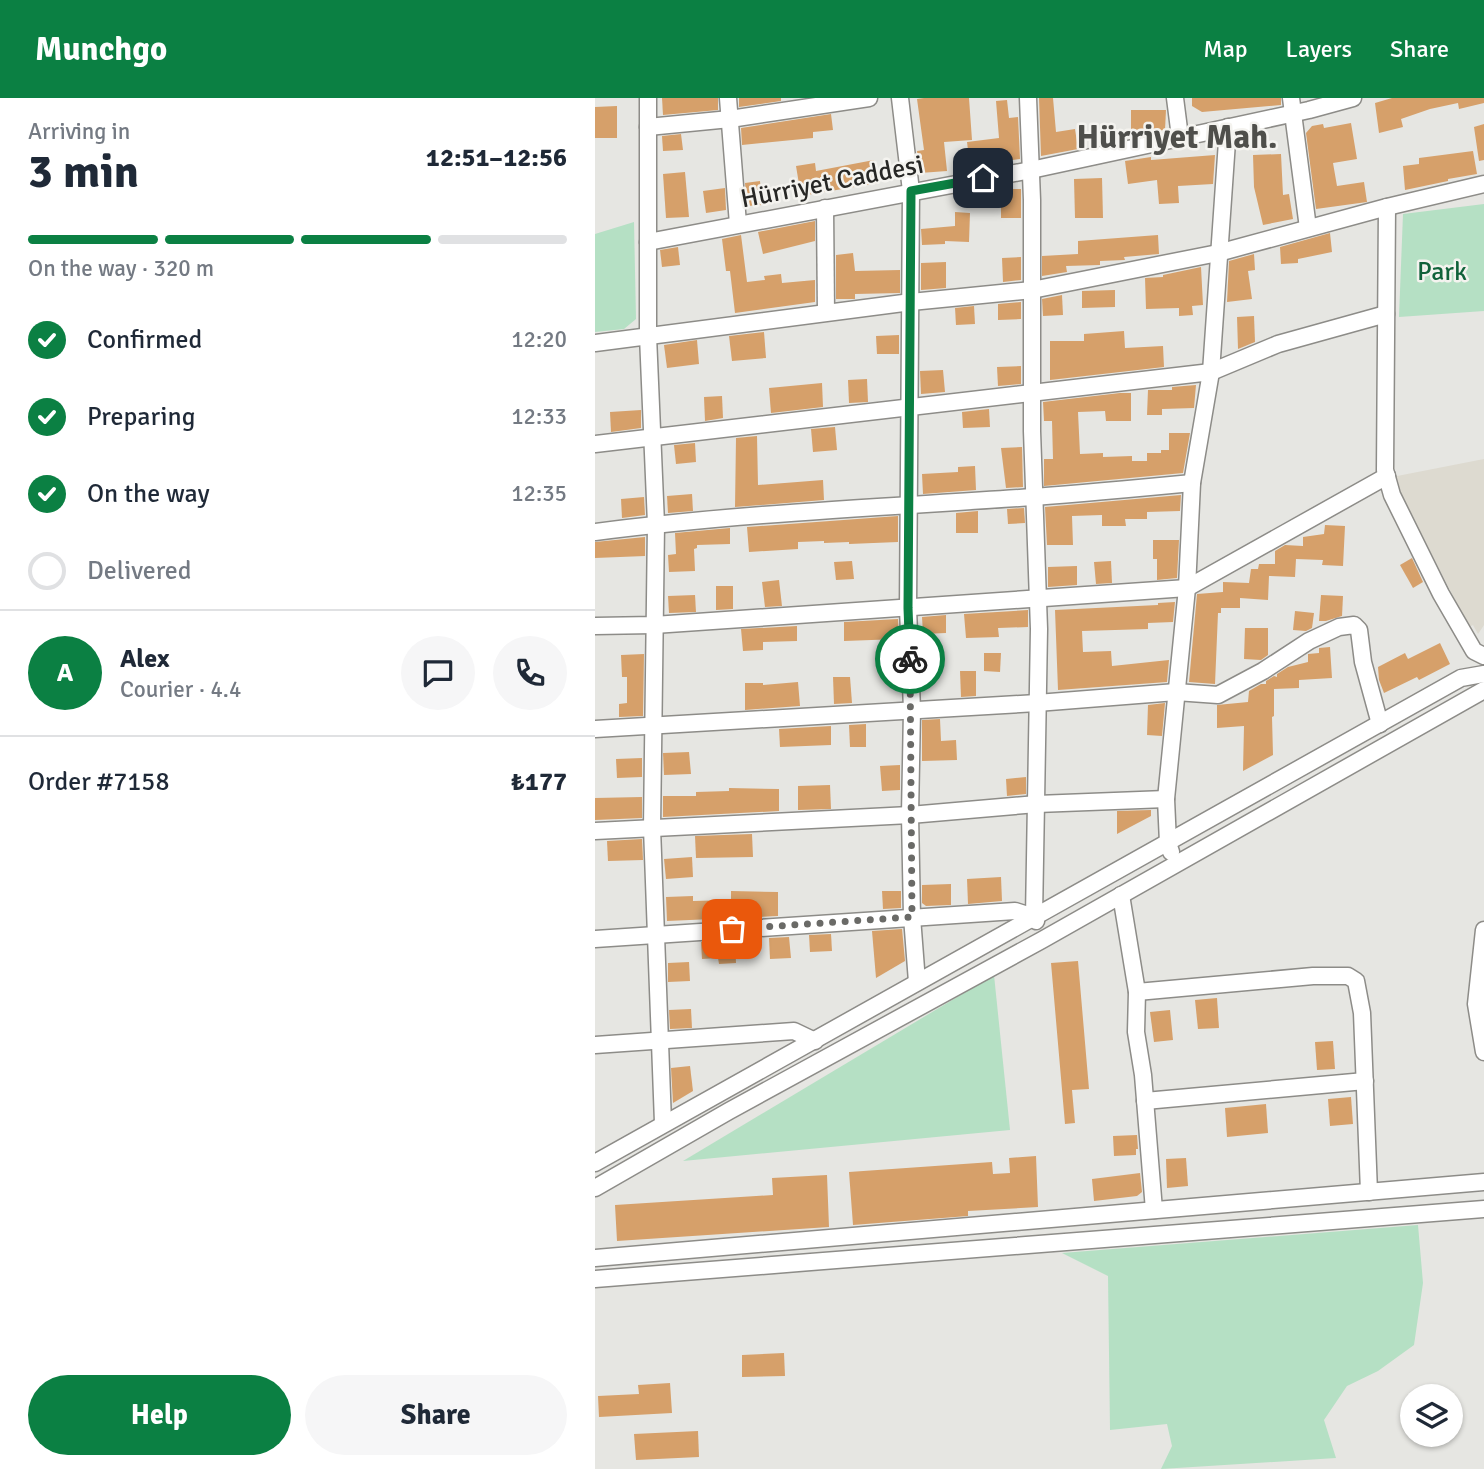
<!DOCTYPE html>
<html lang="en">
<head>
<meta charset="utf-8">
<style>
	body { margin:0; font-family:Signika,sans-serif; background:#f6f6f7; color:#1f2937; height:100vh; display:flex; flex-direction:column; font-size:26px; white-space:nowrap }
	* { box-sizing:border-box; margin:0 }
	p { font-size:23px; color:#747a83 }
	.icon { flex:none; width:38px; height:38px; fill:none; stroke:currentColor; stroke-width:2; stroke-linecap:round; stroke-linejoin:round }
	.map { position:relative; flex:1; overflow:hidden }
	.details { display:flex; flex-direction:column; background:#fff; width:595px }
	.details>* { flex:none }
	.buttons { position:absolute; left:805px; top:1286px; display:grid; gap:14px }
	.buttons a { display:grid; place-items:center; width:63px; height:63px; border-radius:50%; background:#fff; box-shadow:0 2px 5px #0004; font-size:35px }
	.pin { position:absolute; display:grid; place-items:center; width:60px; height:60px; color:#fff; margin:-30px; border-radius:14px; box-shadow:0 4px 10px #0006 }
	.courier { position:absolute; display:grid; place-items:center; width:70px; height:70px; margin:-35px; border:5px solid #0b8043; border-radius:50%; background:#fff; color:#222; box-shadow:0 2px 9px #0007 }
	.headline em { font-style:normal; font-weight:800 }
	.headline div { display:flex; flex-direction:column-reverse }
	.headline { display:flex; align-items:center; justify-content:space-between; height:119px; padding:0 28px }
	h1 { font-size:46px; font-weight:800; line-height:52px }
	.bar { display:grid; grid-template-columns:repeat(4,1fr); gap:10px 7px; align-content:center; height:84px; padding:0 28px }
	.bar i { height:9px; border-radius:5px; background:#e0e1e3 }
	.bar .on { background:#0b8043 }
	.bar p { grid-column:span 4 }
	.line { display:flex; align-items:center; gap:18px; padding:0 28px; border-top:2px solid #e0e1e3 }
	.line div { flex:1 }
	.round { display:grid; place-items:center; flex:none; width:74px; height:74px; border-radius:37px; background:#f6f6f7 }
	ol { padding:0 28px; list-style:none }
	li { display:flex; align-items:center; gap:21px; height:77px }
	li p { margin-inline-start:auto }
	li .icon { padding:7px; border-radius:50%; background:#0b8043; color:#fff; stroke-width:4 }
	li:last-child { color:#747a83 }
	li i { width:38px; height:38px; border:4px solid #e0e1e3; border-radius:50% }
	.action { display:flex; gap:14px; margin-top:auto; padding:14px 28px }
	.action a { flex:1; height:80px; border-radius:42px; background:#0b8043; color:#fff; font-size:28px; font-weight:800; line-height:80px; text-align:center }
	.action a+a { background:#f6f6f7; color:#1f2937 }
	header { display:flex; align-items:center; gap:42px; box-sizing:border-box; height:98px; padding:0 35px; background:#0b8043; color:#fff }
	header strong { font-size:33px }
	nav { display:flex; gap:38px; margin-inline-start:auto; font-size:24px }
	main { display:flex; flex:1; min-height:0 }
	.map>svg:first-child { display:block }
	.built { fill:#dddad0 }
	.green { fill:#b5e0c4 }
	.building { fill:#d6a06a }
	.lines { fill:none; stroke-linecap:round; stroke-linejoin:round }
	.minor-casing { stroke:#8d8c88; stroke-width:19 }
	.minor { stroke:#fff; stroke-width:16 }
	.done { stroke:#6a6a67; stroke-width:7; stroke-dasharray:0 12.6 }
	.route { stroke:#0b8043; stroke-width:9 }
	.labels { text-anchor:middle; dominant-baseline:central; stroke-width:5; stroke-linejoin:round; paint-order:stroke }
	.street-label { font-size:26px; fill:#272725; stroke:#f4f3ef }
	.park-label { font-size:26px; fill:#10623a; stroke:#f4f3ef }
	.district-label { font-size:33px; font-weight:bold; fill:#4f4f4b; stroke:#f4f3ef }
</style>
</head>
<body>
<header>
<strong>Munchgo</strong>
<nav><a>Map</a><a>Layers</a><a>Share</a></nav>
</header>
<main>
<section class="details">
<div class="headline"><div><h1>3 min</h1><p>Arriving in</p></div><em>12:51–12:56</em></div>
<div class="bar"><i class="on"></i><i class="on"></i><i class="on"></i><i></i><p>On the way · 320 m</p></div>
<ol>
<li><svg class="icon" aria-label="check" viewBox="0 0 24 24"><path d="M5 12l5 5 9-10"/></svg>Confirmed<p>12:20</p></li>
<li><svg class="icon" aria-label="check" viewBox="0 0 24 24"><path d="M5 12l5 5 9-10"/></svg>Preparing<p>12:33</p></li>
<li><svg class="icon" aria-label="check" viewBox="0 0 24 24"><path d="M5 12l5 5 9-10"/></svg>On the way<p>12:35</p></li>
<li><i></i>Delivered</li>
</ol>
<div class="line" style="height:126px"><b class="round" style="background:#0b8043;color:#fff">A</b><div><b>Alex</b><p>Courier · 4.4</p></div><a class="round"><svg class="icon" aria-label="chat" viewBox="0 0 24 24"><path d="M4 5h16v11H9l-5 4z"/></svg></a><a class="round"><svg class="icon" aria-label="phone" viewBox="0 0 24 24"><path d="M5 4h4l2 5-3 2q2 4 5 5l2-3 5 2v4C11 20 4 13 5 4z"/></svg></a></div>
<div class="line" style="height:91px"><div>Order #7158</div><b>₺177</b></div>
<div class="action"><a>Help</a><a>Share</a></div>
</section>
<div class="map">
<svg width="889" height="1371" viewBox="0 0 889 1371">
	<rect width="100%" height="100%" fill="#e6e6e2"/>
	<!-- built -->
	<polygon class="built" points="889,361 889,527 883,536 878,527 874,529 797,379"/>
	<!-- green -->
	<g class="green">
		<polygon points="889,106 889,213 804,219 808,116"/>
		<polygon points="39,124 41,221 29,231 0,234 0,136"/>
		<polygon points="399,877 415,1032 88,1063"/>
		<polygon points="823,1127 828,1185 819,1247 783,1273 752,1288 729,1322 741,1360 566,1371 577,1348 572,1326 515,1332 513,1178 467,1155"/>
	</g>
	<!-- building -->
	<g class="building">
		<polygon points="67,0 123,0 123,12 68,17"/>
		<polygon points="144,0 186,0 186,3 144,9"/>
		<polygon points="329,0 374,0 377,42 349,44 352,73 325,75 322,53 329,52 322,1"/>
		<polygon points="444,0 458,0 461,34 480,31 483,51 446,58"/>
		<polygon points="597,0 686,0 686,7 607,14 597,8"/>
		<polygon points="797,0 889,0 889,5 864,11 863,5 835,11 806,21 808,29 784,35 780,5"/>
		<polygon points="412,2 414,20 423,19 425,61 375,68 372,44 404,40 401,3"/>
		<polygon points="22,8 22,40 0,40 0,9"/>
		<polygon points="536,12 571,12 570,32 536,36"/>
		<polygon points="236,16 238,32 218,34 218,40 147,47 146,30"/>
		<polygon points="756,25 762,61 738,65 742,88 769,84 772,104 721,111 711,35 717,28 728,26 729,30"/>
		<polygon points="889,26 889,62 884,63 879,29"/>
		<polygon points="86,36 88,52 68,53 67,38"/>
		<polygon points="878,53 882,76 853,81 853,83 810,92 808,68 824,66 824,60"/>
		<polygon points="686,56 688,97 694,96 698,121 668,127 659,89 658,57"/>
		<polygon points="620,57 618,86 583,88 584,105 564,106 562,82 533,86 530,63 556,59 556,62"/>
		<polygon points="279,62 283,85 206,98 201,68 220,65 221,73"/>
		<polygon points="90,74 94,119 71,120 68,76"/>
		<polygon points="507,80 508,120 480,120 479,81"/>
		<polygon points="165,83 167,107 152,108 150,85"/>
		<polygon points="130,90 131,112 111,115 108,93"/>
		<rect x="406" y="91" width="20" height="29"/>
		<polygon points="360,114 375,115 374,144 350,143 350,146 327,147 326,131 360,128"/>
		<polygon points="220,123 220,143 168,156 163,134"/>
		<polygon points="735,135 737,154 703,161 703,165 686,166 685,149"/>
		<polygon points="146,137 152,184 170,182 169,178 186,176 187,185 220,182 220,204 140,215 135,173 131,173 127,141"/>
		<polygon points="563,137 564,156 529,159 530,162 505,163 505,167 471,168 472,174 447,178 447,158 483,156 483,143"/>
		<polygon points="83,149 85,167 67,169 65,152"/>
		<polygon points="258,155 260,173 305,172 305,195 260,196 260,201 241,201 241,157"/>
		<polygon points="659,156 660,172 653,173 657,201 632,204 634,163"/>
		<polygon points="426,159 426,182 408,184 407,160"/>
		<polygon points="351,164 351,190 326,192 326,165"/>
		<polygon points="606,169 608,207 597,208 598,217 584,218 584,210 551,211 550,180 568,179 568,177"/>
		<polygon points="520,192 520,209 487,210 487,193"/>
		<polygon points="467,197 468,217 448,218 447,201"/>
		<polygon points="426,204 426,221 403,222 403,206"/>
		<polygon points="379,208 380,226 361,227 360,210"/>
		<polygon points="659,218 660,244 643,251 642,219"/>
		<polygon points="529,233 530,250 568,248 569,269 455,282 455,243 489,243 489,236"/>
		<polygon points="169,234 171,260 137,263 134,238"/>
		<polygon points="304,237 304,256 282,256 281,238"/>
		<polygon points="102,242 104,266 72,270 69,247"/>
		<polygon points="426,268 426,286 403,288 402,269"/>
		<polygon points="348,272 350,294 326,296 325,273"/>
		<polygon points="272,281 273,304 254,305 253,282"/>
		<polygon points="227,285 228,309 176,315 174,290"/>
		<polygon points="601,287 599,310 567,311 567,317 552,317 553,292 577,292 577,289"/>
		<polygon points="525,295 536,295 536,323 511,323 510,313 483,314 485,356 508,355 508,359 537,358 537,363 552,363 552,355 566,355 566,352 574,352 574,335 595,335 588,375 449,388 449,361 458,361 457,323 449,323 448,304"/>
		<polygon points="127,298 128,320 110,323 109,299"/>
		<polygon points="394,311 395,329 368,330 367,314"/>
		<polygon points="46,312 46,330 16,334 15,314"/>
		<polygon points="240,329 242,352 218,354 216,331"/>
		<polygon points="162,338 163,387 228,382 229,402 140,409 141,340"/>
		<polygon points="100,345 101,364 81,366 79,347"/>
		<polygon points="427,349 428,389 411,390 406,350"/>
		<polygon points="380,368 381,392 328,396 327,376 363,374 363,369"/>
		<polygon points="97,396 98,413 73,415 72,398"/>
		<polygon points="586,397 585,413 552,414 552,421 530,421 531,428 507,428 507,417 477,418 478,447 452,447 450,409"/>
		<polygon points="49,399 50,417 27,420 26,401"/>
		<polygon points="429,410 430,425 413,426 412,411"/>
		<polygon points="383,413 383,435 361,435 361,415"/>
		<polygon points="303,418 303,444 254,446 254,444 229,445 229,443 203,444 203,451 154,454 152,429"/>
		<polygon points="730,427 750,428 748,468 727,467 728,462 701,461 700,479 674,478 673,502 645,500 645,510 626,510 626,515 623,515 620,586 594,584 602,496 628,494 628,484 654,485 656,471 663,471 664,466 680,466 680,453 690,447 708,448 708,439 729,436"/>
		<polygon points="135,430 135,446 102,447 102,450 99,451 100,473 74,474 73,457 81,456 80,435"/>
		<polygon points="50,439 50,458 0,460 0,444"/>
		<polygon points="558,442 584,442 582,480 562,482 562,461 558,461"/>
		<polygon points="817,460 828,484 818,490 805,467"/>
		<polygon points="257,463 259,481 241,482 239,464"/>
		<polygon points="516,463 517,485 501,486 499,464"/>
		<polygon points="482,468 482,487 453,489 453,469"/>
		<polygon points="184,482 187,508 170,509 167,484"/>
		<polygon points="121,488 138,488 138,511 121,512"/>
		<polygon points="100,497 101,514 74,515 73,498"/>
		<polygon points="726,497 748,498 747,518 731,523 724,523"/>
		<polygon points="580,504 578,524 553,525 553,531 487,533 488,554 516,553 517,568 574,562 572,584 463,592 460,512 563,507 563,505"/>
		<polygon points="433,512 433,529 403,530 404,539 371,540 369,516"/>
		<polygon points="700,513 719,515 717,530 711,533 698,532"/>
		<polygon points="351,517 351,535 328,536 327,519"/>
		<polygon points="303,521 304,541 249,543 249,524"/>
		<polygon points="202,528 202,543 168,544 168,552 148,553 146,531"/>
		<polygon points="650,530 673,530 673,557 666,562 649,561"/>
		<polygon points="845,545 855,566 824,582 822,579 789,595 784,582 783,569 810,555 813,561"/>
		<polygon points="735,549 737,580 704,582 704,590 679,591 679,618 677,619 678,657 648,673 649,628 622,630 622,607 653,604 654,593 666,586 671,586 671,583 679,578 682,579 682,576 693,569 713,564 713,556 724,555 724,550"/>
		<polygon points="389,555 406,555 405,574 389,573"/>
		<polygon points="49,556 48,618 24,619 24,606 32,605 32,579 27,579 26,557"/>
		<polygon points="304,561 305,582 288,582 288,562"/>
		<polygon points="365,573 381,573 381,598 366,599"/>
		<polygon points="238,579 255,579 257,605 239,606"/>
		<polygon points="203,584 205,608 150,612 150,585 168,585 168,587"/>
		<polygon points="570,605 567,638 552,637 553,607"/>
		<polygon points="345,621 346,643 361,642 362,662 327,663 327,622"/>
		<polygon points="271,626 271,649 255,649 254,627"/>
		<polygon points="236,628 236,647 185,649 184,631"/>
		<polygon points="94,654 96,676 69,677 68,655"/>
		<polygon points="47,660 47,679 22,680 21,661"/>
		<polygon points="305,667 305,692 287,693 285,668"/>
		<polygon points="431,679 431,696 412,698 411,681"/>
		<polygon points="235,687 236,711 203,712 203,688"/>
		<polygon points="134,690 184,691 184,713 68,719 68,698 101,698 101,694 134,693"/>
		<polygon points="47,699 47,720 0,722 0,700"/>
		<polygon points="556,712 556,718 522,736 522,713"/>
		<polygon points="157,736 158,759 101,760 100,738"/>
		<polygon points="47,741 48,762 13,763 12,743"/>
		<polygon points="97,759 98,779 71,781 69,761"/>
		<polygon points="406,779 407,803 373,806 372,781"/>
		<polygon points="356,786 356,807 331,808 327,805 327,787"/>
		<polygon points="136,793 183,794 183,818 72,823 71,799 98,798 98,803 136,802"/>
		<polygon points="287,793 306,793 306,810 288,811"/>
		<polygon points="307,831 310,863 281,880 277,833"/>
		<polygon points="236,836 237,853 215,854 214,837"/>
		<polygon points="194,839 196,860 175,861 174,840"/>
		<polygon points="140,842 141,865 124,866 123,860 107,861 106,844"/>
		<polygon points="483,863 494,991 477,992 480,1025 470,1026 456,865"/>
		<polygon points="94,864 95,883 73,884 73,865"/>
		<polygon points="622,900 624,930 603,931 600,902"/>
		<polygon points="96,911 97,930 75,931 74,912"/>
		<polygon points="575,912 578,942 559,944 555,914"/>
		<polygon points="738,943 740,971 722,972 720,944"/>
		<polygon points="95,968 98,993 78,1005 76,970"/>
		<polygon points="756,999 758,1026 735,1028 733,1001"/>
		<polygon points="671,1006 673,1035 632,1039 630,1010"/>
		<polygon points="542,1037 543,1051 541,1051 541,1057 519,1058 518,1038"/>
		<polygon points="441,1058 443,1109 373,1113 373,1118 258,1127 254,1074 397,1064 398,1076 415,1075 414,1060"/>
		<polygon points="591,1060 593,1088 572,1090 571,1061"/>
		<polygon points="545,1075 547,1094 542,1098 499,1103 497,1081"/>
		<polygon points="232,1077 234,1129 22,1143 20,1107 178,1097 177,1080"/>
		<polygon points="189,1255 190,1278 147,1279 147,1257"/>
		<polygon points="75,1285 77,1315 4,1319 3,1298 44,1296 43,1287"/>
		<polygon points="103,1333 104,1359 41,1362 39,1336"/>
	</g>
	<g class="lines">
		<!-- minor casing -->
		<g class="minor-casing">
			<g id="minor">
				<polyline points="53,0 53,238 61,426 57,730 68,1025"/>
				<polyline points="133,0 143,126"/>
				<polyline points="305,0 316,93 313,510 317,612 315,717 317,819 322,884"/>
				<polyline points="433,0 437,102 437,333 444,531 439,819"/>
				<polyline points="580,0 585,39"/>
				<polyline points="696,0 713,130"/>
				<polyline points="53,29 135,21 274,0"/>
				<polyline points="792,109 790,372 797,397 846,496 879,553 889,558"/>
				<polyline points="230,110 231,214"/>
				<polyline points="53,144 436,72 714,12 758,0"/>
				<polyline points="0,245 316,204 437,192 623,155 792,109 889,86"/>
				<polyline points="0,346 616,274 683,246 791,216"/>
				<path d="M0,434C146,415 293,409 439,399C492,395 545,390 597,385"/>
				<polyline points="0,528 59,527 592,490 792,378"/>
				<polyline points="0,631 442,605 581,594 623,597 668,573 714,543 744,529 759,527 764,532 768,564 785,626"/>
				<polyline points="0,733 315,717 442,706 571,701"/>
				<polyline points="576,754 573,745 571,701 592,490 597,385 616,274 633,29"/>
				<polyline points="526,797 542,894 541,934 548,977 559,1112"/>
				<polyline points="889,832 881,906 889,954"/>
				<polyline points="0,841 420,813 439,819 441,823"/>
				<polyline points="542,894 718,878 753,878 761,883 767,915 774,1094"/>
				<polyline points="0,947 199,933 220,943"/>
				<polyline points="550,1003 770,983"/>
				<polyline points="0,1065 866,580 889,576"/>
				<polyline points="0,1090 134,1013 447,842 889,592"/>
				<polyline points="0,1160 889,1084"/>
				<polyline points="0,1181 889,1111"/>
			</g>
		</g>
		<!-- minor -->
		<use href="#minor" class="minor"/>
	</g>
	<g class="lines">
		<!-- done -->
		<polyline class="done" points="137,831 317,819 315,561"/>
		<!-- route -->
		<polyline class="route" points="315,561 313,510 316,93 388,80"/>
	</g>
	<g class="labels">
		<!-- street labels -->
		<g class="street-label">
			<text transform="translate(237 84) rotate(-11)">Hürriyet Caddesi</text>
		</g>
		<!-- park labels -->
		<g class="park-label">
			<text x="847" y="174">Park</text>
		</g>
		<!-- district labels -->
		<g class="district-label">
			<text x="582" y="39">Hürriyet Mah.</text>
		</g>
	</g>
</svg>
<div class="buttons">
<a><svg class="icon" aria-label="layers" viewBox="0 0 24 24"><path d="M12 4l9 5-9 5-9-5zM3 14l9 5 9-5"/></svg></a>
</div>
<div class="pin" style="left:137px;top:831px;background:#ea580c"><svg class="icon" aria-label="bag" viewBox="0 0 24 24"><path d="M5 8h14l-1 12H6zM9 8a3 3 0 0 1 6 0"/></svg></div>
<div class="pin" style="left:388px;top:80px;background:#1f2937"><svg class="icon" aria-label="home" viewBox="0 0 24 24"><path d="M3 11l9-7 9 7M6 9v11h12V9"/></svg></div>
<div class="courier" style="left:315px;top:561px"><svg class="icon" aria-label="bike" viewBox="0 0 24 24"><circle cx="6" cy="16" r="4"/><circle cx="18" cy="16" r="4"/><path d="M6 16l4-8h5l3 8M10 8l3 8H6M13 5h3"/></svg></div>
</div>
</main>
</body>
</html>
